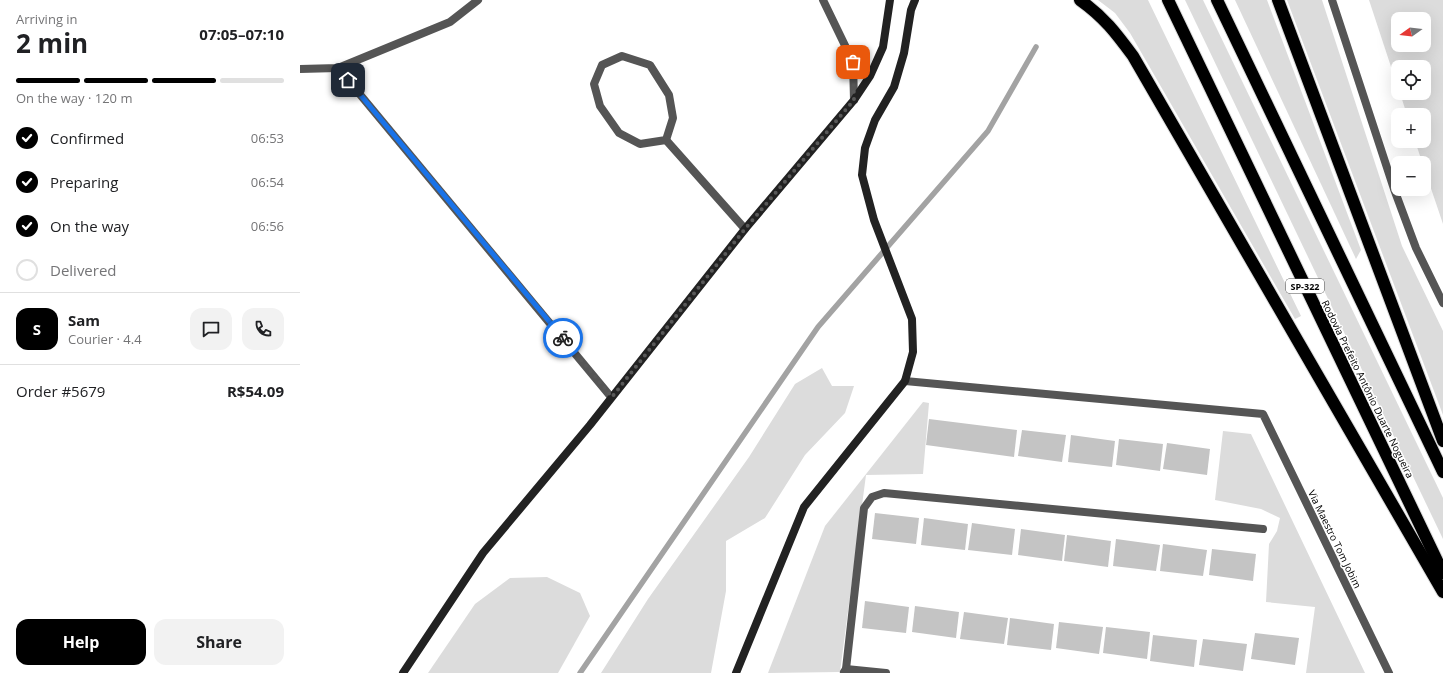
<!DOCTYPE html>
<html lang="en">
<head>
<meta charset="utf-8">
<style>
	body { margin:0; font-family:"Open Sans",sans-serif; background:#f2f2f2; color:#202124; height:100vh; display:flex; flex-direction:column; font-size:15px; white-space:nowrap }
	* { box-sizing:border-box; margin:0 }
	p { font-size:13px; color:#757577 }
	.icon { flex:none; width:22px; height:22px; fill:none; stroke:currentColor; stroke-width:2; stroke-linecap:round; stroke-linejoin:round }
	.map { position:relative; flex:1; overflow:hidden }
	.details { display:flex; flex-direction:column; background:#fff; width:300px }
	.details>* { flex:none }
	.needle { width:26px; rotate:255deg }
	.buttons { position:absolute; left:1091px; top:12px; display:grid; gap:8px }
	.buttons a { display:grid; place-items:center; width:40px; height:40px; border-radius:8px; background:#fff; box-shadow:0 4px 16px #0002; font-size:20px }
	.pin { position:absolute; display:grid; place-items:center; width:34px; height:34px; color:#fff; margin:-17px; border-radius:8px; box-shadow:0 2px 6px #0006 }
	.courier { position:absolute; display:grid; place-items:center; width:40px; height:40px; margin:-20px; border:3px solid #1a73e8; border-radius:50%; background:#fff; color:#222; box-shadow:0 1px 5px #0007 }
	.headline em { font-style:normal; font-weight:700 }
	.headline div { display:flex; flex-direction:column-reverse }
	.headline { display:flex; align-items:center; justify-content:space-between; height:68px; padding:0 16px }
	h1 { font-size:26px; font-weight:700; line-height:30px }
	.bar { display:grid; grid-template-columns:repeat(4,1fr); gap:6px 4px; align-content:center; height:48px; padding:0 16px }
	.bar i { height:5px; border-radius:3px; background:#e0e0e0 }
	.bar .selected { background:#000 }
	.bar p { grid-column:span 4 }
	.line { display:flex; align-items:center; gap:10px; padding:0 16px; border-top:1px solid #e0e0e0 }
	.line div { flex:1 }
	.round { display:grid; place-items:center; flex:none; width:42px; height:42px; border-radius:12px; background:#f2f2f2 }
	ol { padding:0 16px; list-style:none }
	li { display:flex; align-items:center; gap:12px; height:44px }
	li p { margin-inline-start:auto }
	li .icon { padding:4px; border-radius:50%; background:#000; color:#fff; stroke-width:4 }
	li:last-child { color:#757577 }
	li i { width:22px; height:22px; border:2px solid #e0e0e0; border-radius:50% }
	.cta { display:flex; gap:8px; margin-top:auto; padding:8px 16px }
	.cta a { flex:1; height:46px; border-radius:12px; background:#000; color:#fff; font-size:16px; font-weight:700; line-height:46px; text-align:center }
	.cta a+a { background:#f2f2f2; color:#202124 }
	main { display:flex; flex:1; min-height:0 }
	.map>svg:first-child { display:block }
	.green { fill:#dcdcdc; fill-rule:evenodd }
	.lines { fill:none; stroke-linecap:round; stroke-linejoin:round }
	.stream { stroke:#a3a3a3; stroke-width:5.5 }
	.building { fill:#c4c4c4 }
	.highway-casing { stroke:#dbdbdb; stroke-width:14 }
	.lane { stroke:#555; stroke-width:8 }
	.street { stroke:#555; stroke-width:8 }
	.secondary { stroke:#222; stroke-width:8 }
	.highway { stroke:#000; stroke-width:12 }
	.done { stroke:#595959; stroke-width:4; stroke-dasharray:0 7.2 }
	.route { stroke:#1a73e8; stroke-width:5 }
	.labels { text-anchor:middle; dominant-baseline:central; stroke-width:3; stroke-linejoin:round; paint-order:stroke }
	.shield { fill:#fff; stroke:#4c4c4c; stroke-width:1 }
	.shield-label { font-size:9px; font-weight:bold; fill:#000 }
	.street-label { font-size:10px; fill:#000; stroke:#fff }
</style>
</head>
<body>
<main>
<section class="details">
<div class="headline"><div><h1>2 min</h1><p>Arriving in</p></div><em>07:05–07:10</em></div>
<div class="bar"><i class="selected"></i><i class="selected"></i><i class="selected"></i><i></i><p>On the way · 120 m</p></div>
<ol>
<li><svg class="icon" aria-label="check" viewBox="0 0 24 24"><path d="M5 12l5 5 9-10"/></svg>Confirmed<p>06:53</p></li>
<li><svg class="icon" aria-label="check" viewBox="0 0 24 24"><path d="M5 12l5 5 9-10"/></svg>Preparing<p>06:54</p></li>
<li><svg class="icon" aria-label="check" viewBox="0 0 24 24"><path d="M5 12l5 5 9-10"/></svg>On the way<p>06:56</p></li>
<li><i></i>Delivered</li>
</ol>
<div class="line" style="height:72px"><b class="round" style="background:#000;color:#fff">S</b><div><b>Sam</b><p>Courier · 4.4</p></div><a class="round"><svg class="icon" aria-label="chat" viewBox="0 0 24 24"><path d="M4 5h16v11H9l-5 4z"/></svg></a><a class="round"><svg class="icon" aria-label="phone" viewBox="0 0 24 24"><path d="M5 4h4l2 5-3 2q2 4 5 5l2-3 5 2v4C11 20 4 13 5 4z"/></svg></a></div>
<div class="line" style="height:52px"><div>Order #5679</div><b>R$54.09</b></div>
<div class="cta"><a>Help</a><a>Share</a></div>
</section>
<div class="map">
<svg width="1143" height="673" viewBox="0 0 1143 673">
	<rect width="100%" height="100%" fill="#fff"/>
	<!-- green -->
	<g class="green">
		<polygon points="798,0 848,0 1001,316 995,319 830,33 815,13"/>
		<polygon points="885,0 903,0 1143,498 1143,539"/>
		<polygon points="935,0 967,0 1061,250 1056,259"/>
		<polygon points="987,0 1022,0 1102,246 1143,331 1143,415"/>
		<path d="M1069,0H1143V224L1115,141H1124V115H1107L1100,93H1124V67H1098V88ZM1098,19H1124V45H1098Z"/>
		<polygon points="522,368 532,386 554,386 545,413 505,455 465,518 426,541 426,591 411,673 301,673 348,599 449,457 495,384"/>
		<polygon points="623,402 629,403 623,474 566,475 540,672 468,673 525,526"/>
		<polygon points="923,431 951,434 1065,673 1006,673 1015,607 966,602 969,544 977,531 980,518 961,509 915,500"/>
		<polygon points="247,577 280,593 290,616 258,673 128,673 175,604 210,578"/>
	</g>
	<g class="lines">
		<!-- stream -->
		<polyline class="stream" points="280,673 518,327 688,131 736,47"/>
	</g>
	<!-- building -->
	<g class="building">
		<polygon points="629,419 717,430 714,457 626,445"/>
		<polygon points="722,430 766,435 762,462 718,456"/>
		<polygon points="771,435 815,441 812,467 768,462"/>
		<polygon points="819,439 863,444 860,471 816,465"/>
		<polygon points="867,443 910,449 907,475 863,469"/>
		<polygon points="575,513 619,518 616,544 572,539"/>
		<polygon points="624,518 668,524 665,550 621,545"/>
		<polygon points="672,523 715,529 712,555 668,550"/>
		<polygon points="721,529 765,535 762,561 718,555"/>
		<polygon points="767,535 811,541 808,567 764,561"/>
		<polygon points="816,539 860,545 856,571 813,566"/>
		<polygon points="863,544 907,550 903,576 860,571"/>
		<polygon points="912,549 956,554 953,581 909,575"/>
		<polygon points="565,601 609,607 606,633 562,628"/>
		<polygon points="615,606 659,612 656,638 612,632"/>
		<polygon points="664,612 708,618 704,644 660,639"/>
		<polygon points="710,618 754,624 751,650 707,645"/>
		<polygon points="759,622 803,627 799,654 756,648"/>
		<polygon points="806,627 850,632 847,659 803,653"/>
		<polygon points="955,633 999,638 995,665 951,659"/>
		<polygon points="853,635 897,640 894,667 850,661"/>
		<polygon points="903,639 947,644 943,671 899,665"/>
	</g>
	<g class="lines">
		<!-- highway casing -->
		<g class="highway-casing">
			<g id="highway">
				<path d="M780,0C804,17 816,33 833,56L1143,592"/>
				<polyline points="868,0 1143,573"/>
				<polyline points="917,0 1143,472"/>
				<polyline points="978,0 1143,441"/>
			</g>
		</g>
		<!-- lane -->
		<g class="lane">
			<polyline points="546,669 564,508 572,497 584,493 963,529"/>
			<polyline points="544,672 546,669 586,673"/>
		</g>
		<!-- street -->
		<g class="street">
			<polyline points="523,0 553,62 554,100"/>
			<polyline points="1032,0 1094,189 1116,248 1143,303"/>
			<polygon points="322,56 350,65 369,95 373,118 366,140 340,144 319,133 300,106 294,84 302,65"/>
			<polyline points="38,68 311,397"/>
			<polyline points="0,69 38,68 150,22 178,0"/>
			<polyline points="366,140 445,229"/>
			<polyline points="605,381 963,414 1089,673"/>
		</g>
		<!-- secondary -->
		<g class="secondary">
			<polyline points="103,673 183,553 290,425 445,229 554,100 570,76 583,47 590,0"/>
			<polyline points="436,673 504,507 605,381 613,352 612,319 574,220 562,175 565,148 575,120 594,87 604,53 611,10 615,0"/>
		</g>
		<!-- highway -->
		<use href="#highway" class="highway"/>
	</g>
	<g class="lines">
		<!-- done -->
		<polyline class="done" points="263,338 312,397 445,229 554,100 553,62"/>
		<!-- route -->
		<polyline class="route" points="48,80 263,338"/>
	</g>
	<g class="labels">
		<!-- shield labels -->
		<rect class="shield" x="986" y="279" width="38" height="14" rx="3"/>
		<g class="shield-label">
			<text x="1005" y="286">SP-322</text>
		</g>
		<!-- street labels -->
		<g class="street-label">
			<text transform="translate(1068 389) rotate(64)">Rodovia Prefeito Antônio Duarte Nogueira</text>
			<text transform="translate(1035 539) rotate(64)">Via Maestro Tom Jobim</text>
		</g>
	</g>
</svg>
<div class="buttons">
<a><svg class="needle" viewBox="-14 -14 28 28"><path d="M0-13l5 13h-10z" fill="#e53935"/><path d="M0 13l5-13h-10z" fill="#757577"/></svg></a>
<a><svg class="icon" aria-label="locate" viewBox="0 0 24 24"><circle cx="12" cy="12" r="6"/><path d="M12 2v4M12 18v4M2 12h4M18 12h4"/></svg></a>
<a>+</a>
<a>−</a>
</div>
<div class="pin" style="left:553px;top:62px;background:#ea580c"><svg class="icon" aria-label="bag" viewBox="0 0 24 24"><path d="M5 8h14l-1 12H6zM9 8a3 3 0 0 1 6 0"/></svg></div>
<div class="pin" style="left:48px;top:80px;background:#1f2937"><svg class="icon" aria-label="home" viewBox="0 0 24 24"><path d="M3 11l9-7 9 7M6 9v11h12V9"/></svg></div>
<div class="courier" style="left:263px;top:338px"><svg class="icon" aria-label="bike" viewBox="0 0 24 24"><circle cx="6" cy="16" r="4"/><circle cx="18" cy="16" r="4"/><path d="M6 16l4-8h5l3 8M10 8l3 8H6M13 5h3"/></svg></div>
</div>
</main>
</body>
</html>
